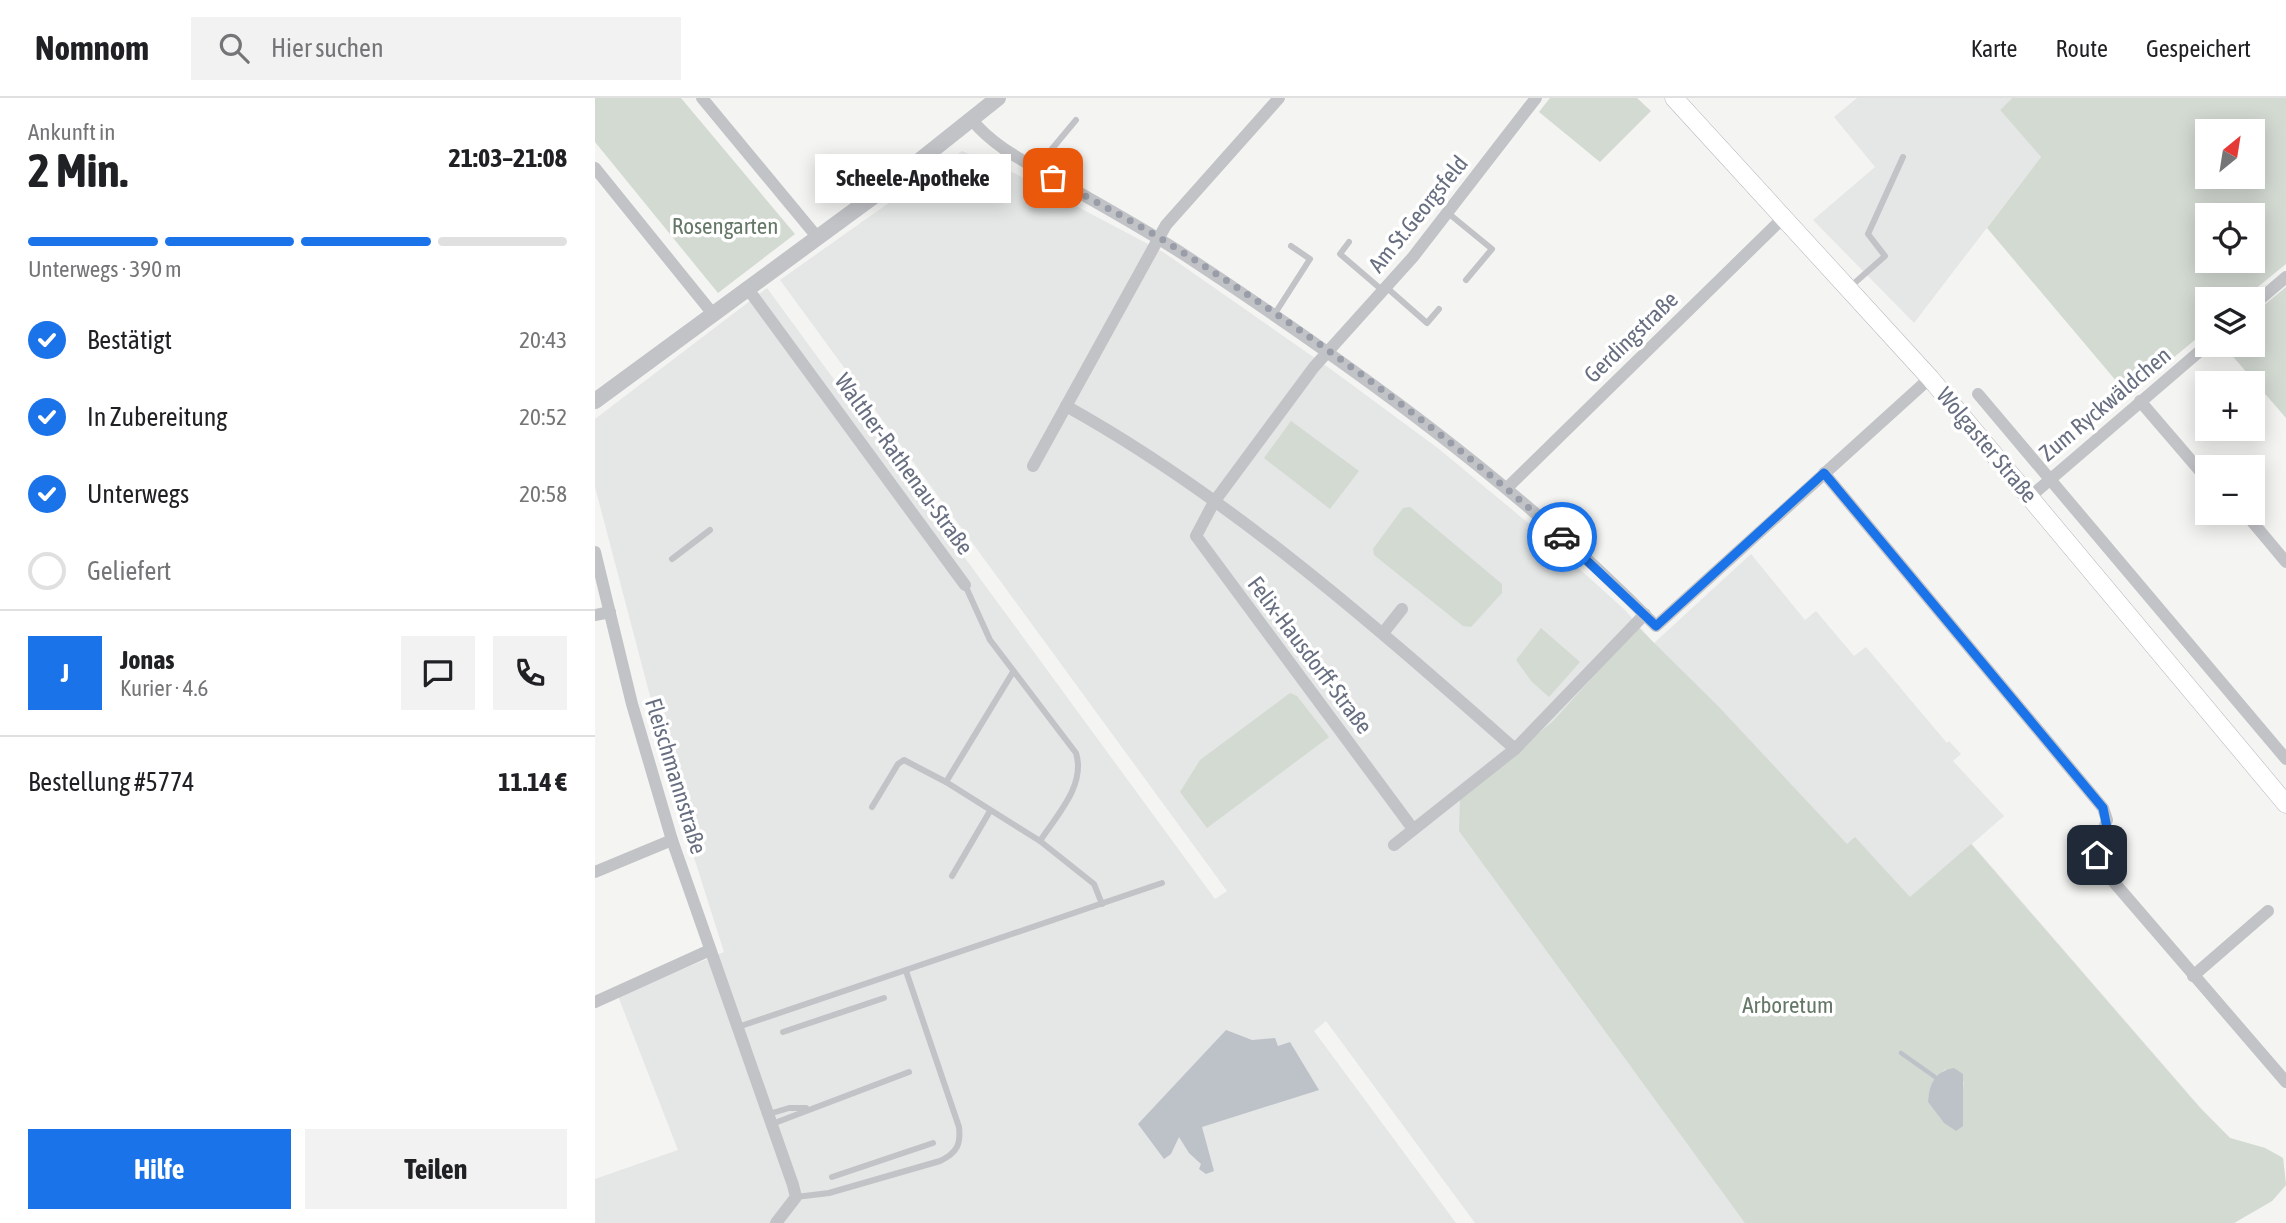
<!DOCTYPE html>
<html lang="de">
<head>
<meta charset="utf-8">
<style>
	body { margin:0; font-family:"Asap Condensed",sans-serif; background:#f2f2f2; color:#202124; height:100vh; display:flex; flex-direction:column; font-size:26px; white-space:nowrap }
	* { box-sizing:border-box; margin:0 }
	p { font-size:23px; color:#757577 }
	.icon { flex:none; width:38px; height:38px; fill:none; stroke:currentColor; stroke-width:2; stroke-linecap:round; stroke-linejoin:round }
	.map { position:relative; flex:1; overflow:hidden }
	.drawer { display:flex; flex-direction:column; background:#fff; width:595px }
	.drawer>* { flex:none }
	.needle { width:46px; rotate:30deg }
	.controls { position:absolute; left:1600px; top:21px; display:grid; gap:14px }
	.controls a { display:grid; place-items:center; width:70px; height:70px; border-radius:0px; background:#fff; box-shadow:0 4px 18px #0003; font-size:35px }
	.pin { position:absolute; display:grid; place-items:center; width:60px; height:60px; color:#fff; margin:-30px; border-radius:14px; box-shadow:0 4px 10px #0006 }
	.courier { position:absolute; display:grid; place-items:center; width:70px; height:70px; margin:-35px; border:5px solid #1a73e8; border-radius:50%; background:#fff; color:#222; box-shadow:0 2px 9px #0007 }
	.bubble { position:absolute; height:49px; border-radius:0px; background:#fff; box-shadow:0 4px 18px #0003; font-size:23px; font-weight:700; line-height:49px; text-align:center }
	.head em { font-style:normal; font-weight:700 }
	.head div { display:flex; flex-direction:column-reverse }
	.head { display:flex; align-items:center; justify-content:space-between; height:119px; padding:0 28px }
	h1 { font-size:46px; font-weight:700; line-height:52px }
	.bar { display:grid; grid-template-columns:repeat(4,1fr); gap:10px 7px; align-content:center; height:84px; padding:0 28px }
	.bar i { height:9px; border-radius:5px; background:#e0e0e0 }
	.bar .active { background:#1a73e8 }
	.bar p { grid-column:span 4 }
	.line { display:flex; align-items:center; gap:18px; padding:0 28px; border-top:2px solid #e0e0e0 }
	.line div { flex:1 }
	.round { display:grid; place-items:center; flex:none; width:74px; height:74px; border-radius:0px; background:#f2f2f2 }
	ol { padding:0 28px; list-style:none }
	li { display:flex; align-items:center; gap:21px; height:77px }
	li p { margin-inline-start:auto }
	li .icon { padding:7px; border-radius:50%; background:#1a73e8; color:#fff; stroke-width:4 }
	li:last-child { color:#757577 }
	li i { width:38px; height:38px; border:4px solid #e0e0e0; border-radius:50% }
	.primary-button { display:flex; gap:14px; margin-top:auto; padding:14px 28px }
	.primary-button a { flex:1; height:80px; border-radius:0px; background:#1a73e8; color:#fff; font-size:28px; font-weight:700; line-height:80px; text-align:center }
	.primary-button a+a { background:#f2f2f2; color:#202124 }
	header { display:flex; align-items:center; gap:42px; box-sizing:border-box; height:98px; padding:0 35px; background:#fff; border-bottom:2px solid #e0e0e0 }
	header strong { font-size:33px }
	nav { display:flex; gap:38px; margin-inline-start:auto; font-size:24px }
	.search { width:490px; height:63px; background:#f2f2f2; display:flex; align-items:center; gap:18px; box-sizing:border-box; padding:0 24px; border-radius:0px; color:#757577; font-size:26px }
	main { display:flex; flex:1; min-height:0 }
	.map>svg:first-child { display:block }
	.built { fill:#e5e6e6 }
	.green { fill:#d3dad2; fill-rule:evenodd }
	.water { fill:#bdc2c9 }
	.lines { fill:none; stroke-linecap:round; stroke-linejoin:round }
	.stream { stroke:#bdc2c9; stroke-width:4.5 }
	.secondary-casing { stroke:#b4b6bc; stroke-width:19 }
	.service { stroke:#c1c3c7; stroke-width:6 }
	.minor { stroke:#c1c3c7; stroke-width:12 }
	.tertiary { stroke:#c1c3c7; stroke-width:16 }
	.secondary { stroke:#fff; stroke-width:18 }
	.done { stroke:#989da8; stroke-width:7; stroke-dasharray:0 12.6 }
	.route { stroke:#1a73e8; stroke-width:9 }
	.labels { text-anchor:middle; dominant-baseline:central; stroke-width:7; stroke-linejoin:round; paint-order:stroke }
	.street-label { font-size:23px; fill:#676e80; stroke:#fff }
	.park-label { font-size:23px; fill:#657867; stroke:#fff }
</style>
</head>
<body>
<header>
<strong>Nomnom</strong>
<div class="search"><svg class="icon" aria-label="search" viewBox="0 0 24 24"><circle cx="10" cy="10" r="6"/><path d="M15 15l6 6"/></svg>Hier suchen</div>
<nav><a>Karte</a><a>Route</a><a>Gespeichert</a></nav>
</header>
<main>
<section class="drawer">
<div class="head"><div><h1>2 Min.</h1><p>Ankunft in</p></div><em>21:03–21:08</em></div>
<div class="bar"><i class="active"></i><i class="active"></i><i class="active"></i><i></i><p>Unterwegs · 390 m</p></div>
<ol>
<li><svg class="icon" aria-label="check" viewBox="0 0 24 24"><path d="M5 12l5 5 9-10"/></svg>Bestätigt<p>20:43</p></li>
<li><svg class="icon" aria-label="check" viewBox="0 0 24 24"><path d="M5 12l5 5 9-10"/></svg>In Zubereitung<p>20:52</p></li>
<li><svg class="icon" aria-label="check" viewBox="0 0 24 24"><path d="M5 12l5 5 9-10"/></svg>Unterwegs<p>20:58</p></li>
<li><i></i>Geliefert</li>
</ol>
<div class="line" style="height:126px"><b class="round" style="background:#1a73e8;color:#fff">J</b><div><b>Jonas</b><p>Kurier · 4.6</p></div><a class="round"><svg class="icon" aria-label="chat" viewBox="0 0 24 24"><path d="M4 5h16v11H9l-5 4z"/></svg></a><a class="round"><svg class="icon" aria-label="phone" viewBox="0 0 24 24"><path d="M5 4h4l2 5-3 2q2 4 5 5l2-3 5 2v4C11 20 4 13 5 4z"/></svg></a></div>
<div class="line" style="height:91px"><div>Bestellung #5774</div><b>11.14 €</b></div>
<div class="primary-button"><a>Hilfe</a><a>Teilen</a></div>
</section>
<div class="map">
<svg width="1691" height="1125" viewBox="0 0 1691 1125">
	<rect width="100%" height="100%" fill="#f4f5f2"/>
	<!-- built -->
	<g class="built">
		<polygon points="1262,0 1417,0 1405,12 1446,59 1319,225 1218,122 1280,69 1239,19"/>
		<polygon points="367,53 421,76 568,154 737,272 844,351 938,429 1030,512 1059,545 1156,456 1210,522 1221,513 1259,558 1271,549 1352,645 1354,643 1366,656 1358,663 1409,718 1377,746 1605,1009 1635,1040 1670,1050 1688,1060 1691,1087 1677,1103 1639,1125 880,1125 731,923 719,933 861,1125 0,1125 0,1081 83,1052 23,898 129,854 90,731 0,389 0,321 172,190 620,801 632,793 185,182"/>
	</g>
	<!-- green -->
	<g class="green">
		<polygon points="0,0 86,0 200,136 123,195 0,44"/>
		<polygon points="955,0 1042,0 1056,13 1005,64 944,14"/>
		<path d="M1417,0H1691V166L1648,201H1612V232L1533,297L1392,130L1446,59L1405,12ZM1612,33H1657V79H1612ZM1612,117H1657V163H1612Z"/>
		<polygon points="1691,189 1691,320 1628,247 1657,247 1657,217"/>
		<polygon points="696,323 764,373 735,411 669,360"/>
		<polygon points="815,409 907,486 907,495 876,529 868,528 779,457 778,451 808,410"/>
		<path d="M1043,529L1123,608L1252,746L1260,739L1315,799L1376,746L1605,1010L1635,1040L1670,1050L1688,1060L1691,1087L1677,1103L1639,1125H1150L864,733L865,701L958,623ZM1350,971L1369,984L1361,1033L1349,1025L1333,1004C1334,989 1338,981 1350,971Z"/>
		<polygon points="946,530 985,564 954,599 937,584 921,562"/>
		<polygon points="695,595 702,598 734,639 612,730 585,694 605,662"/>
	</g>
	<!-- water -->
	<g class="water">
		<polygon points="631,932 657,942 680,940 683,948 695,944 724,992 607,1029 619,1073 611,1076 604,1071 606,1066 594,1055 584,1039 576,1056 569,1061 543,1026"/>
		<path d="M1359,970L1368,976V1028L1361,1033L1349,1025L1333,1004C1334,986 1340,973 1359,970Z"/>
	</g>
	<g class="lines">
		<!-- stream -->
		<polyline class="stream" points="1306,955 1340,979"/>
		<!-- secondary casing -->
		<g class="secondary-casing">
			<polyline id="secondary" points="1079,0 1335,280 1691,706"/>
		</g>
		<!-- service -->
		<g class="service">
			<polyline points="441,70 481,22"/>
			<polyline points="853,115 897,151 871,182"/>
			<polyline points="754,144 745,156 787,192"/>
			<polyline points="791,189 832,225 844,211"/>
			<polyline points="1255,189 1290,158 1273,136 1308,59"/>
			<polyline points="679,217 715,161 696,148"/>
			<polyline points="77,461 115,432"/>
			<path d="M370,487L395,542L481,655C491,687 462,717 445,743L351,684L418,574"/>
			<polyline points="277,709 303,666 309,662 351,684"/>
			<polyline points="445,743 499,786 507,806"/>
			<polyline points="357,778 395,713"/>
			<polyline points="143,929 567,785"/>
			<polyline points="188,934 289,900"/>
			<polyline points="174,1016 194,1010 211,1010"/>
			<polyline points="177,1026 314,974"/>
			<polyline points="237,1079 338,1045"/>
			<path d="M201,1099L234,1095L345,1063C362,1055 366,1046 364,1029L311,873"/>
		</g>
		<!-- minor -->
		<g class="minor">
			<polyline points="107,0 223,140"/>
			<path d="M377,22C399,49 429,63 459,80C503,106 548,130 591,158C758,268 921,385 1061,528L1335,280"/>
			<polyline points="0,70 118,216"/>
			<polyline points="153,191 370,487"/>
			<polyline points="1657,208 1691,179"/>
			<polyline points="1383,296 1691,661"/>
			<polyline points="1545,303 1612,381"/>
			<path d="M471,308C635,399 780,528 920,651"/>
			<polyline points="438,368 571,127 684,0"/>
			<polyline points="1229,375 1508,710 1512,722 1503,747 1505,768 1691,984"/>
			<polyline points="912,390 1190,118"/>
			<polyline points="1436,398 1612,247"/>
			<polyline points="1650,415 1691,464"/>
			<polyline points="0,454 37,606 77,742 198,1087 201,1099 181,1125"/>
			<polyline points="0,517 15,514"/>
			<polyline points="788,535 807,511"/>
			<polyline points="818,731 601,438 619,404 719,269 818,159 941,0"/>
			<polyline points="799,747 920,651 1050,516"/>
			<polyline points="0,774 77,742"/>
			<polyline points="1598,878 1673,813"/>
			<polyline points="0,904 115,852"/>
		</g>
		<!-- tertiary -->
		<polyline class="tertiary" points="0,303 290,90 403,0"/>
		<!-- secondary -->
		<use href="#secondary" class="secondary"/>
	</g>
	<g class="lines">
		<!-- done -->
		<path class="done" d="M458,80C493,100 530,119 565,140C706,228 843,328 967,439"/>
		<!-- route -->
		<polyline class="route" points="967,439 1061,528 1229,375 1508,710 1512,730 1502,757"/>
	</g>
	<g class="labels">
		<!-- street labels -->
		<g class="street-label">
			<text transform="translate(823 116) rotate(-51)">Am St.Georgsfeld</text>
			<text transform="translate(1036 239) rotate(-44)">Gerdingstraße</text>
			<text transform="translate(1510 306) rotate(-40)">Zum Ryckwäldchen</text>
			<text transform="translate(1392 347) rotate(50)">Wolgaster Straße</text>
			<text transform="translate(309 366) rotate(54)">Walther-Rathenau-Straße</text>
			<text transform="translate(715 557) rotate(53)">Felix-Hausdorff-Straße</text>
			<text transform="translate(81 678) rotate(73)">Fleischmannstraße</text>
		</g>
		<!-- park labels -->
		<g class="park-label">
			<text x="130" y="128">Rosengarten</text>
			<text x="1193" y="907">Arboretum</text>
		</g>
	</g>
</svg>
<div class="controls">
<a><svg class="needle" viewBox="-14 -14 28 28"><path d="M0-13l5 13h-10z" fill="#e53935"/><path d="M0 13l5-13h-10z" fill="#757577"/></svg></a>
<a><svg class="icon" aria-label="locate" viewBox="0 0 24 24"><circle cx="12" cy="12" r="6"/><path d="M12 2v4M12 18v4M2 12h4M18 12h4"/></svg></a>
<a><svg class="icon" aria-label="layers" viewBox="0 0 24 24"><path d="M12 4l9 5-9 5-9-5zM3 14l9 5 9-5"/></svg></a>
<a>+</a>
<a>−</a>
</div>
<div class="pin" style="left:458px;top:80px;background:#ea580c"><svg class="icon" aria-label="bag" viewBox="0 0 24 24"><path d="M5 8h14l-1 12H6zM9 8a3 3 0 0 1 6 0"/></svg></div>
<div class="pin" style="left:1502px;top:757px;background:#1f2937"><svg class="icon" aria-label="home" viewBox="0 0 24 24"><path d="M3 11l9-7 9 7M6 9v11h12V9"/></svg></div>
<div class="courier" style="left:967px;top:439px"><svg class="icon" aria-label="car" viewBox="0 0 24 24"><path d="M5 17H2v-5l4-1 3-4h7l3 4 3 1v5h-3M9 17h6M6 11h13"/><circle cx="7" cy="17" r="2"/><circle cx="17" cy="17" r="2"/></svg></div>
<div class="bubble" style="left:220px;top:56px;width:196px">Scheele-Apotheke</div>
</div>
</main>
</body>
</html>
